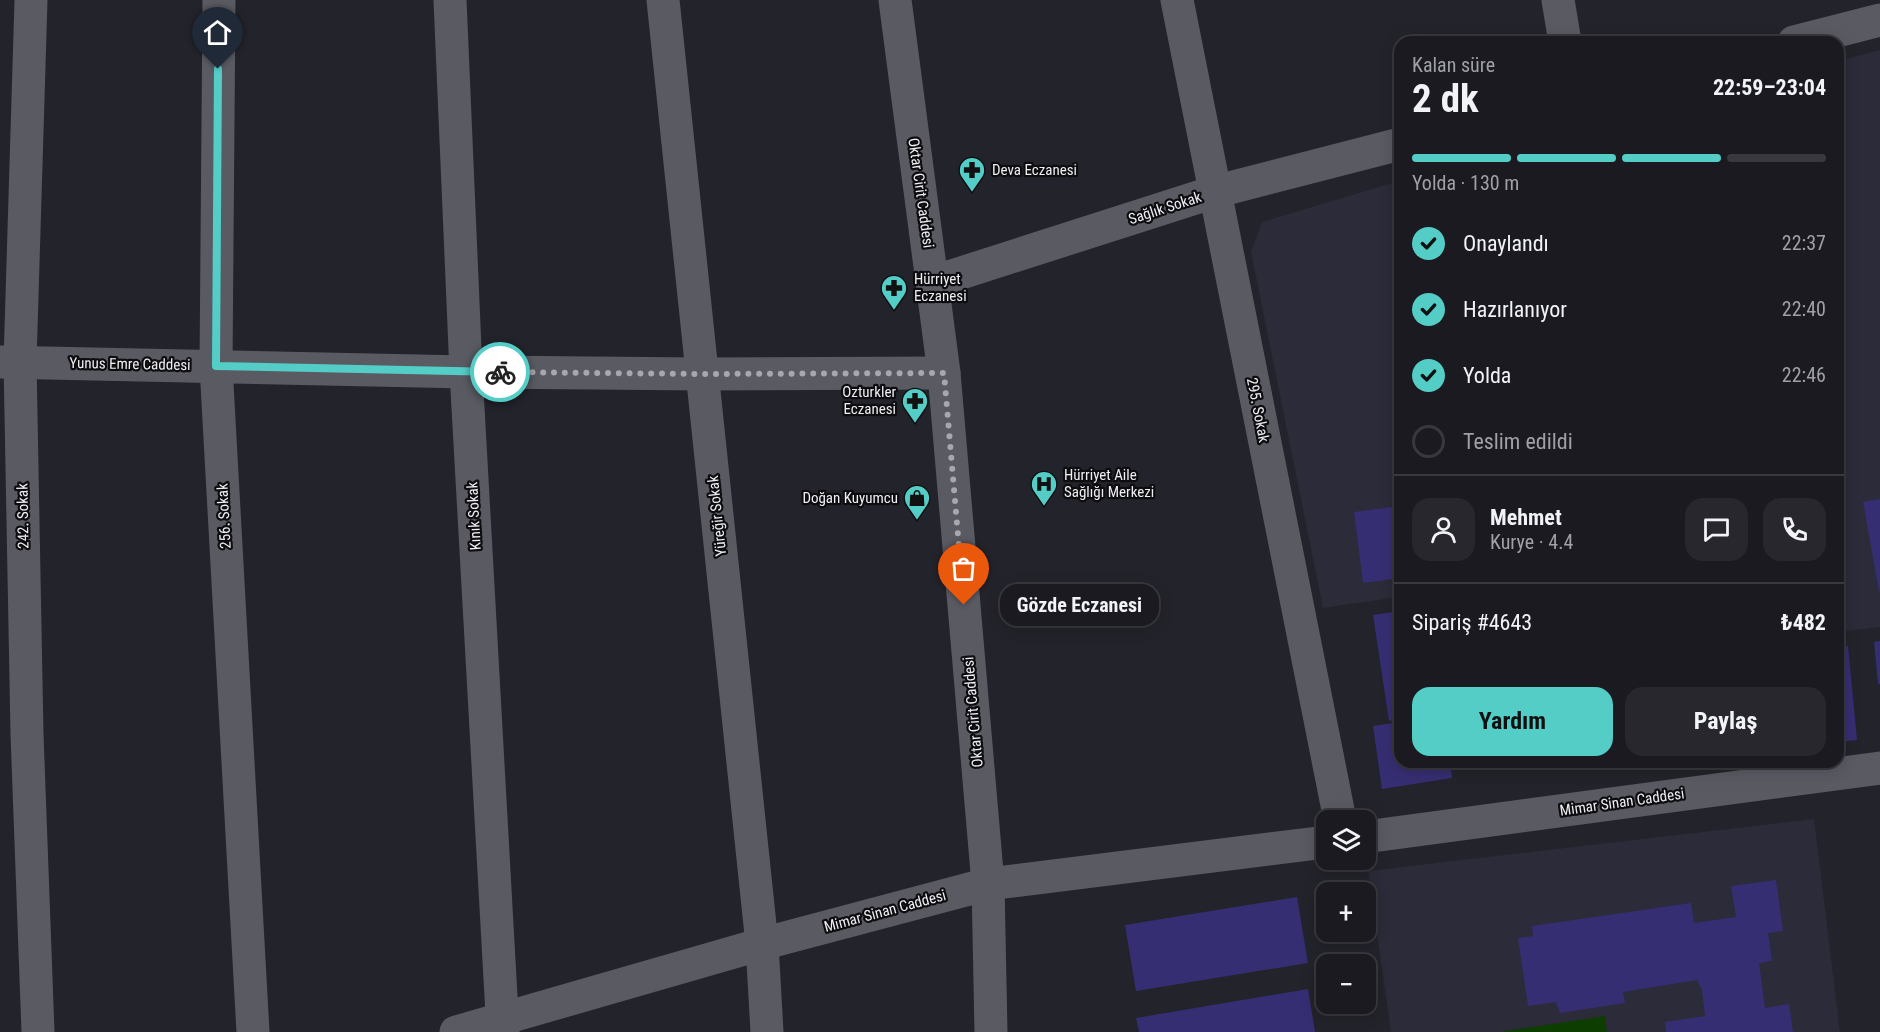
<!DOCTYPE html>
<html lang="tr">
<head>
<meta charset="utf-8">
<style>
	body { margin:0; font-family:"Roboto Condensed",sans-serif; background:#27272d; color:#f1f3f6; height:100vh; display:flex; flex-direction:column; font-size:22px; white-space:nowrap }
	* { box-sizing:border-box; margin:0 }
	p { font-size:20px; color:#9fa1a5 }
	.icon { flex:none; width:33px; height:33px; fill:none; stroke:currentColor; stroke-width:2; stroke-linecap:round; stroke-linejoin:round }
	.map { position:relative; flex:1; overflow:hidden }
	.details { position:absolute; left:1394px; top:36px; width:450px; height:732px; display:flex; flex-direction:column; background:#1a1a20; border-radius:18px; box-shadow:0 3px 15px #0003,0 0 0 2px #38383e }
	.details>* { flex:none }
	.fabs { position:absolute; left:1316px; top:810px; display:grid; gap:12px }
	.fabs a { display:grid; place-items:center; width:60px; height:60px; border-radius:12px; background:#1a1a20; box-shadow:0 3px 15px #0003,0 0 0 2px #38383e; font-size:30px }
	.pin { position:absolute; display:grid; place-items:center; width:51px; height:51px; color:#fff; margin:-62px -26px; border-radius:50% 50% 50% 0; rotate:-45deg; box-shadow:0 0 6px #0007 }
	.pin .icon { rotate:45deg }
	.courier { position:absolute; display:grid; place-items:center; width:60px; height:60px; margin:-30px; border:4px solid #54cdc7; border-radius:50%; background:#fff; color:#222; box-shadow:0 2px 8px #0007 }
	.bubble { position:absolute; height:42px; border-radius:18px; background:#1a1a20; box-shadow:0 3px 15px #0003,0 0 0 2px #38383e; font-size:20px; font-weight:700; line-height:42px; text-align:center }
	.headline em { font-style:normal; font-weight:700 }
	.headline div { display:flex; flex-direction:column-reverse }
	.headline { display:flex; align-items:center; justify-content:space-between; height:102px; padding:0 18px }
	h1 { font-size:39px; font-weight:700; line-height:45px }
	.bar { display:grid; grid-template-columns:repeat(4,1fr); gap:9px 6px; align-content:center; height:72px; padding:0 18px }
	.bar i { height:8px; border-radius:4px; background:#38383e }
	.bar .current { background:#54cdc7 }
	.bar p { grid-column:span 4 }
	.line { display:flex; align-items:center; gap:15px; padding:0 18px; border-top:2px solid #38383e }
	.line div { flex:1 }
	.round { display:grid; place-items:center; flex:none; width:63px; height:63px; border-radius:18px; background:#27272d }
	ol { padding:0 18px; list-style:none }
	li { display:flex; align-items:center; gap:18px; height:66px }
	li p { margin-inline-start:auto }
	li .icon { padding:6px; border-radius:50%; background:#54cdc7; color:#111; stroke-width:4 }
	li:last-child { color:#9fa1a5 }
	li i { width:33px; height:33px; border:3px solid #38383e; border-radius:50% }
	.primary-button { display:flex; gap:12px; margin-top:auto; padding:12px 18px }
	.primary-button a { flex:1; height:69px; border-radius:18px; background:#54cdc7; color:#111; font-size:24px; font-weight:700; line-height:69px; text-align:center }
	.primary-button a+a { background:#27272d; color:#f1f3f6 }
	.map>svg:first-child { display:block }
	.built { fill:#2b2b39 }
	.green { fill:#0e3d00 }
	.building { fill:#362e72 }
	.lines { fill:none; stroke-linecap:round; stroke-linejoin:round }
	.street { stroke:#5a5a63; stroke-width:33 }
	.secondary { stroke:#5a5a63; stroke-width:33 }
	.done { stroke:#a7a7ad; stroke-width:6; stroke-dasharray:0 10.8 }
	.route { stroke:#54cdc7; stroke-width:8 }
	.labels { text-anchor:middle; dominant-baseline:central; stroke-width:4.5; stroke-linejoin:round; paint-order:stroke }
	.poi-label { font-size:15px; fill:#eeeef3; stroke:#0d0d10; text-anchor:start }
	.street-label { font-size:15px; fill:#eeeef3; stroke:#0d0d10 }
</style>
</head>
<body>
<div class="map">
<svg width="1880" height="1032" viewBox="0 0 1880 1032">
	<rect width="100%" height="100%" fill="#23232b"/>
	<!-- built -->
	<g class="built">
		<polygon points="1880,50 1880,627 1838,632 1838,61"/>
		<polygon points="1399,181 1399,597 1323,608 1251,252 1262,222"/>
		<polygon points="1814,819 1840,1032 1391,1032 1368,871"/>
	</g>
	<!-- green -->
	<polygon class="green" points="1605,1016 1607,1032 1499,1032"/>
	<!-- building -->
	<g class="building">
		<polygon points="1880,499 1880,591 1879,591 1863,502"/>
		<polygon points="1400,506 1400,578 1363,583 1354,512"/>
		<polygon points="1400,611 1400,719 1389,721 1373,615"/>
		<polygon points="1880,641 1880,684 1878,684 1874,642"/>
		<polygon points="1848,646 1857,740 1838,742 1838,647"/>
		<polygon points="1400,722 1400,762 1450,762 1452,778 1382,789 1373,726"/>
		<polygon points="1776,880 1783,931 1768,933 1772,961 1759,963 1765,1008 1789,1004 1793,1032 1666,1032 1665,1022 1705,1016 1702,990 1697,980 1623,992 1625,1003 1560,1013 1556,1002 1528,1006 1518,938 1533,936 1532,926 1691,903 1694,923 1736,917 1731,886"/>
		<polygon points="1297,897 1308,963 1136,991 1125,925"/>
		<polygon points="1308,989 1315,1032 1139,1032 1136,1018"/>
	</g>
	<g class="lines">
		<!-- street -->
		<g class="street">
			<polyline points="31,0 20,362 27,734 38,1032"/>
			<polyline points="219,0 216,366 253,1032"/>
			<polyline points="450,0 466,372 503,1032"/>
			<polyline points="663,0 762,944 767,1032"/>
			<polyline points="1177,0 1340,820"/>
			<polyline points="1558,0 1565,42"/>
			<polyline points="1794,42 1880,20"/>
			<polyline points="933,282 1214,192 1400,144"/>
		</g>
		<!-- secondary -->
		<g class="secondary">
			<polyline points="895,0 944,373 988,884 991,1032"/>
			<polyline points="0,362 466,372 702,374 944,373"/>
			<polyline points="1365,837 1880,768"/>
			<polyline points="456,1032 762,944 988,884 1326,842"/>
		</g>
	</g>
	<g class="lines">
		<!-- done -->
		<polyline class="done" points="500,372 702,374 944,373 964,605"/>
		<!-- route -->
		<polyline class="route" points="218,69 216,366 500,372"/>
	</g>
	<!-- icons -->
	<defs>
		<g id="pharmacy-pin" transform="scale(1.35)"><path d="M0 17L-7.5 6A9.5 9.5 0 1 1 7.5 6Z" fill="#54cdc7" stroke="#0d0d10"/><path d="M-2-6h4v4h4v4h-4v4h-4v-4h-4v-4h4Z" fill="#111"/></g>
		<g id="hospital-pin" transform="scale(1.35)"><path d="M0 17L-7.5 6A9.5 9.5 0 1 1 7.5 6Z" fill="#54cdc7" stroke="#0d0d10"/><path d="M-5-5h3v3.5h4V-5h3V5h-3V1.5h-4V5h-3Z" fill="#111"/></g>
		<g id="shop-pin" transform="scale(1.35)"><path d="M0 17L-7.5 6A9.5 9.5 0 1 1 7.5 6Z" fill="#54cdc7" stroke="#0d0d10"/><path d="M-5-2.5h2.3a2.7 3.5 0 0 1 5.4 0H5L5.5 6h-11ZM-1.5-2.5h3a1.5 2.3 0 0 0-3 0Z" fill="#111"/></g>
	</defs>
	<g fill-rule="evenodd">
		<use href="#pharmacy-pin" x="972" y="170"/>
		<use href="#pharmacy-pin" x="894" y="288"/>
		<use href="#pharmacy-pin" x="915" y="401"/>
		<use href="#hospital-pin" x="1044" y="484"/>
		<use href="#shop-pin" x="917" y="498"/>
	</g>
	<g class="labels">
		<!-- poi labels -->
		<g class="poi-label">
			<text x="992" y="170">Deva Eczanesi</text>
			<text x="914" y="279">Hürriyet<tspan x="914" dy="17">Eczanesi</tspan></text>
			<text x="896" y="392" text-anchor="end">Ozturkler<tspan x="896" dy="17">Eczanesi</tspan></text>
			<text x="1064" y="475">Hürriyet Aile<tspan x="1064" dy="17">Sağlığı Merkezi</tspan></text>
			<text x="898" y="498" text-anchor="end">Doğan Kuyumcu</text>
		</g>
		<!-- street labels -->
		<g class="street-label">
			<text transform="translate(921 193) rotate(82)">Oktar Cirit Caddesi</text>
			<text transform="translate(1165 208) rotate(-18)">Sağlık Sokak</text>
			<text transform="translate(130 364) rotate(1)">Yunus Emre Caddesi</text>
			<text transform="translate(1258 410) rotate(79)">295. Sokak</text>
			<text transform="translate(23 516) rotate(-91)">242. Sokak</text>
			<text transform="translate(224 516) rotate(-93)">256. Sokak</text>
			<text transform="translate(474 516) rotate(-93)">Kınık Sokak</text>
			<text transform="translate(717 516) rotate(-96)">Yüreğir Sokak</text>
			<text transform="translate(973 712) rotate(-95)">Oktar Cirit Caddesi</text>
			<text transform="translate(1622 802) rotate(-8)">Mimar Sinan Caddesi</text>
			<text transform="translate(885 911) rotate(-15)">Mimar Sinan Caddesi</text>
		</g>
	</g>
</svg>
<div class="fabs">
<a><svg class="icon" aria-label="layers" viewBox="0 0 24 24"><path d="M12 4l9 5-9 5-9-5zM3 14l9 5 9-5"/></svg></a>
<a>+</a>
<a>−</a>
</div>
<div class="pin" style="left:964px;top:605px;background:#ea580c"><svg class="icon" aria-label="bag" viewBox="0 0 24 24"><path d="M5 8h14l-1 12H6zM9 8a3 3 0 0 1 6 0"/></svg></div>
<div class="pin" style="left:218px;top:69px;background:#1f2937"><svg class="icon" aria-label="home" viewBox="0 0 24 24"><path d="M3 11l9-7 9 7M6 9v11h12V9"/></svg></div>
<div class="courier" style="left:500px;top:372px"><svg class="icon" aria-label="bike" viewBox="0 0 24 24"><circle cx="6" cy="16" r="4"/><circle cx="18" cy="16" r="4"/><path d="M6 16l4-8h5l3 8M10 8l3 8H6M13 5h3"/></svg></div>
<div class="bubble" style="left:1000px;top:584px;width:159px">Gözde Eczanesi</div>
<section class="details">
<div class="headline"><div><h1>2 dk</h1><p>Kalan süre</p></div><em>22:59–23:04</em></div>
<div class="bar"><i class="current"></i><i class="current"></i><i class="current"></i><i></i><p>Yolda · 130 m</p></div>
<ol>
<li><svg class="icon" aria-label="check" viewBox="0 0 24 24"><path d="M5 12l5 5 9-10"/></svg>Onaylandı<p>22:37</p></li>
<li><svg class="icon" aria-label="check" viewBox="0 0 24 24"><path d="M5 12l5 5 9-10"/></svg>Hazırlanıyor<p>22:40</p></li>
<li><svg class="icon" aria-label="check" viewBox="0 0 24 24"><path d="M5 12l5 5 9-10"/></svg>Yolda<p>22:46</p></li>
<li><i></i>Teslim edildi</li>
</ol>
<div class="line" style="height:108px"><a class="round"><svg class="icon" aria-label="person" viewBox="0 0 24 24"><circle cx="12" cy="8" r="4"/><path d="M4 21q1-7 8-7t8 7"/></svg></a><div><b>Mehmet</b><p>Kurye · 4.4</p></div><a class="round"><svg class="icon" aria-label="chat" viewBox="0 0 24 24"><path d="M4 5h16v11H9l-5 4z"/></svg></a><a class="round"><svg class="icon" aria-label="phone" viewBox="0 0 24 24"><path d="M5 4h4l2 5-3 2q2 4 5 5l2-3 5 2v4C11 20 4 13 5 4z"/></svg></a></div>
<div class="line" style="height:78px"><div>Sipariş #4643</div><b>₺482</b></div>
<div class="primary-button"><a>Yardım</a><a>Paylaş</a></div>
</section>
</div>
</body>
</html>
